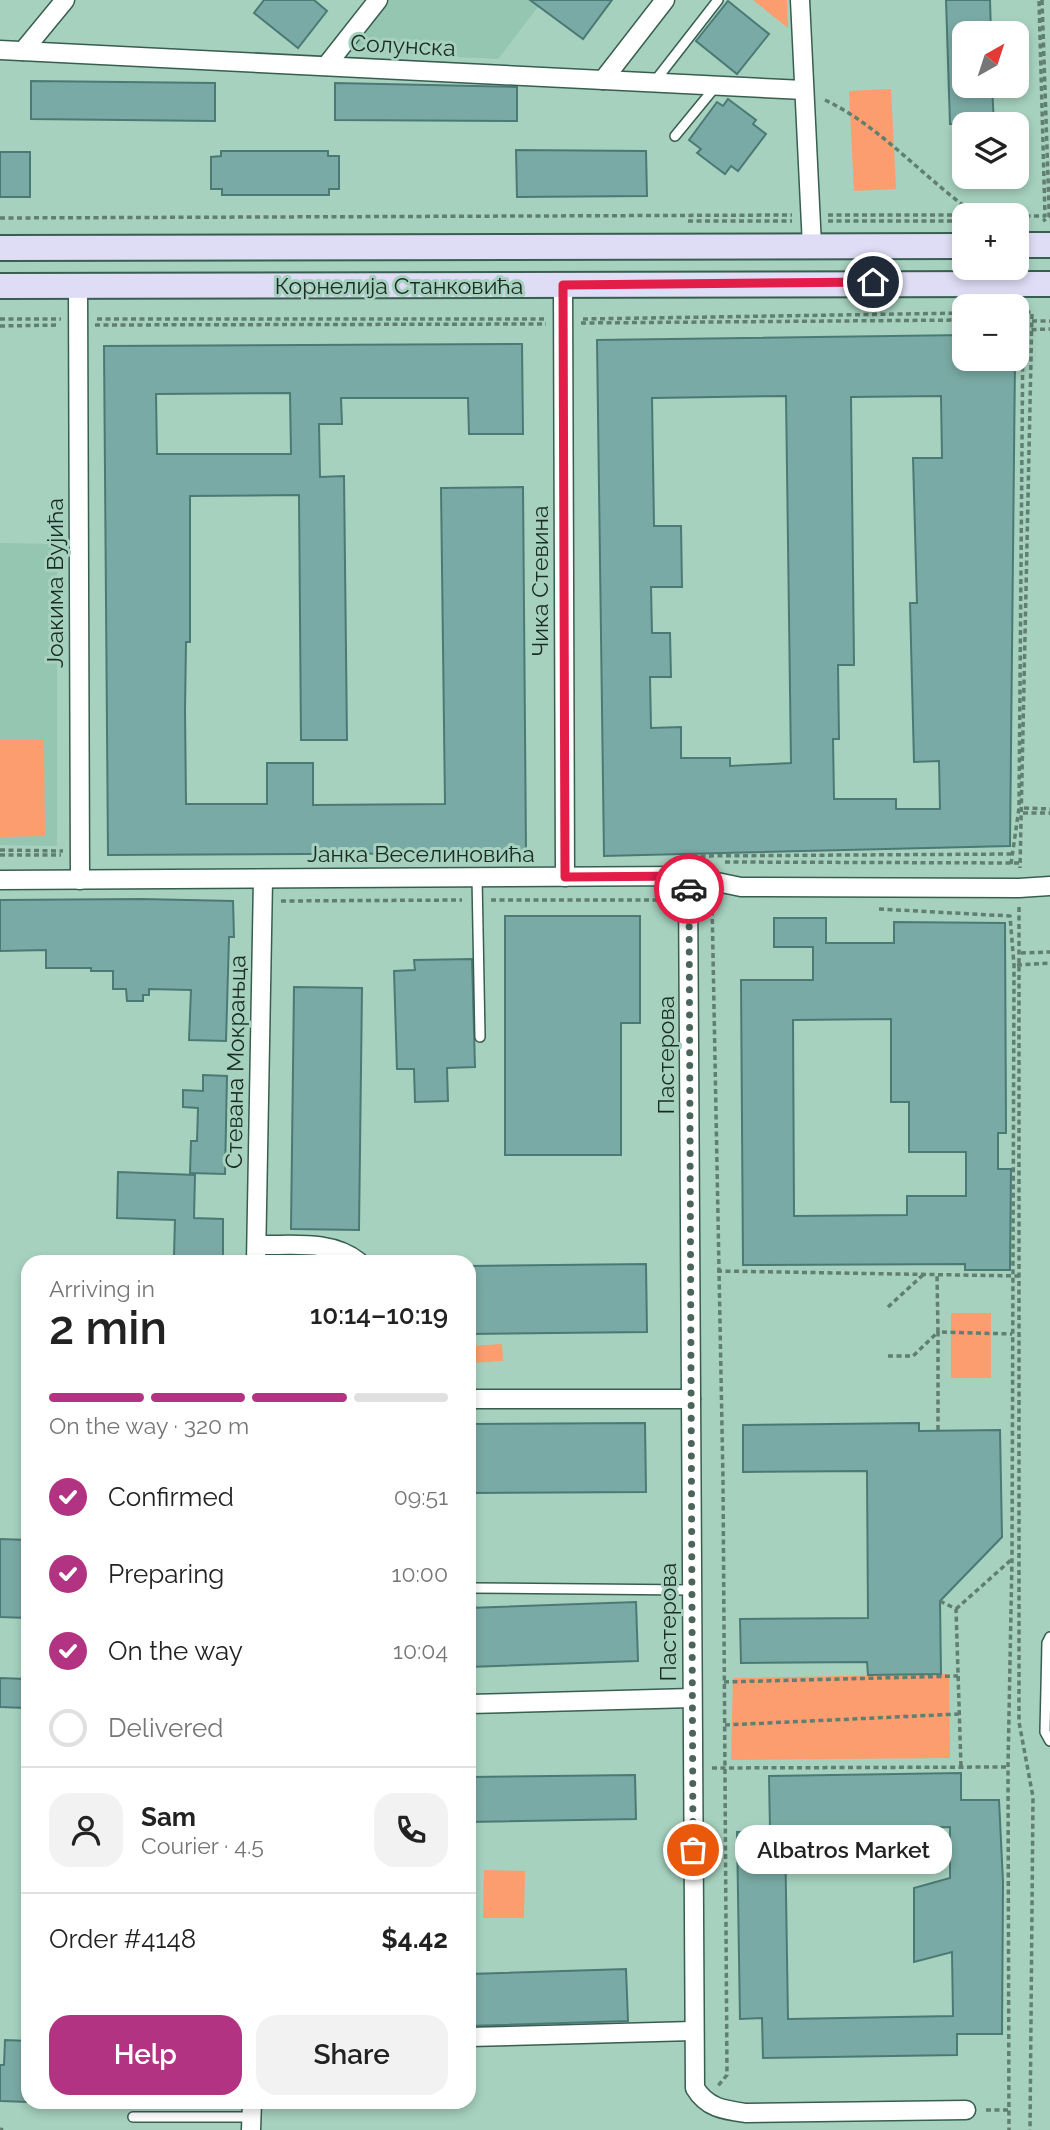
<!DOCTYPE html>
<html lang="en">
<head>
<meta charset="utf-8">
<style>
	body { margin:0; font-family:Raleway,sans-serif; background:#f2f2f2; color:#222; height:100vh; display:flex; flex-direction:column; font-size:26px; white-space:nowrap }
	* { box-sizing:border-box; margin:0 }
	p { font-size:23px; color:#767676 }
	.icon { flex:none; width:38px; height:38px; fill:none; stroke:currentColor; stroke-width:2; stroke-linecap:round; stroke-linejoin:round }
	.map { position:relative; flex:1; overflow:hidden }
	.panel { position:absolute; left:21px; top:1255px; width:455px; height:854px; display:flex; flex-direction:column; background:#fff; border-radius:21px; box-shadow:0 4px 10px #0003 }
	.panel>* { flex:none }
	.needle { width:46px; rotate:39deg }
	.controls { position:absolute; left:952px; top:21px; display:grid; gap:14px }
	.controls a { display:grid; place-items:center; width:77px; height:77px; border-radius:14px; background:#fff; box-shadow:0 4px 10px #0003; font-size:35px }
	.pin { position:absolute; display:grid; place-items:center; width:60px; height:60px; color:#fff; margin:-30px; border:4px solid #fff; border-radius:50%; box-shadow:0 2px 7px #0007 }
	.courier { position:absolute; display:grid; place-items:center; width:70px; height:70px; margin:-35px; border:5px solid #e11d48; border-radius:50%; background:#fff; color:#222; box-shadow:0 2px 9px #0007 }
	.bubble { position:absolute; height:49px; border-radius:21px; background:#fff; box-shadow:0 4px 10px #0003; font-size:23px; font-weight:600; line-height:49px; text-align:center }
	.summary em { font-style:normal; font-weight:600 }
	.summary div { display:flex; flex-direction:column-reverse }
	.summary { display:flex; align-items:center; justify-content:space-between; height:119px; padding:0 28px }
	h1 { font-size:46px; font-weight:600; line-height:52px }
	.bar { display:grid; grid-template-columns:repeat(4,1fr); gap:10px 7px; align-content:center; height:84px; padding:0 28px }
	.bar i { height:9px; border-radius:5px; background:#e0e0e0 }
	.bar .active { background:#b23381 }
	.bar p { grid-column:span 4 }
	.line { display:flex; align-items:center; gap:18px; padding:0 28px; border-top:2px solid #e0e0e0 }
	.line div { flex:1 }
	.round { display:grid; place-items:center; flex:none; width:74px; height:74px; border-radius:21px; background:#f2f2f2 }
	ol { padding:0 28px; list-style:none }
	li { display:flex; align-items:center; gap:21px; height:77px }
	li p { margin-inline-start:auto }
	li .icon { padding:7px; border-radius:50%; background:#b23381; color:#fff; stroke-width:4 }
	li:last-child { color:#767676 }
	li i { width:38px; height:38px; border:4px solid #e0e0e0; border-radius:50% }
	.action { display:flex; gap:14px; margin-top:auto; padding:14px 28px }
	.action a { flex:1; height:80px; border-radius:21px; background:#b23381; color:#fff; font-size:28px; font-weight:600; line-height:80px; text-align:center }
	.action a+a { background:#f2f2f2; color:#222 }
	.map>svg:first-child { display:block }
	.built { fill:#94c6b1 }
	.green { fill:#fb9d6e }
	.building { fill:#7aaaa5; stroke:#4b7a75; stroke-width:2; fill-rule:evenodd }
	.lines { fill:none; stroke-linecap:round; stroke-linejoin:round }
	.service-casing { stroke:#375e4f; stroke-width:12 }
	.minor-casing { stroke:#375e4f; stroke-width:21 }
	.secondary-casing { stroke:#375e4f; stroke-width:28 }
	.path { stroke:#617e72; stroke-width:3.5; stroke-dasharray:5 3.5; stroke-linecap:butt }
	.service { stroke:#fff; stroke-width:9 }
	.minor { stroke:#fff; stroke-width:18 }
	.secondary { stroke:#dfdcf6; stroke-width:24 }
	.done { stroke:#4c655b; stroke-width:7; stroke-dasharray:0 12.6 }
	.route { stroke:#e11d48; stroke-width:9 }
	.labels { text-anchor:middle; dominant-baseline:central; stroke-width:6; stroke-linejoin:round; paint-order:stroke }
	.street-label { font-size:23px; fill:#1b2b25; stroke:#a6d1bf }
</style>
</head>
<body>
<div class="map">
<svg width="1050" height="2130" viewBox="0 0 1050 2130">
	<rect width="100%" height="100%" fill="#a6d1bf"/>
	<!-- built -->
	<g class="built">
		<polygon points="389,0 543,0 498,59 348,52"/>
		<polygon points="0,543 57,544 57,846 0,845"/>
	</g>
	<!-- green -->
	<g class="green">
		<polygon points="753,0 787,0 788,28"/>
		<polygon points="891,89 896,189 854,191 849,91"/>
		<polygon points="0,739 44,739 45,836 0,837"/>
		<polygon points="991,1313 991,1378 951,1378 951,1313"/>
		<polygon points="502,1344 503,1361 471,1363 470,1346"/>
		<polygon points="949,1674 950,1758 731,1760 733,1678"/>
		<polygon points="484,1870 525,1871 524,1918 483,1918"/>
	</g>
	<!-- building -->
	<g class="building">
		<polygon points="264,0 314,0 327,11 298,48 254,13"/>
		<polygon points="530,0 612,0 583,39"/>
		<polygon points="946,0 990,0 991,33 964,33 964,86 992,86 994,124 950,124"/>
		<polygon points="728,1 769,34 737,74 696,41"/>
		<polygon points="31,81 215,83 215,121 31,119"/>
		<polygon points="335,83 517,87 517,121 335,120"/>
		<polygon points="728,99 756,120 753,124 766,134 738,171 731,166 725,174 697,153 701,149 689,140 717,102 723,106"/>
		<polygon points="516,150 646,151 647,196 517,197"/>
		<polygon points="221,151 328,151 328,156 339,156 339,189 329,189 329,195 222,195 222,189 211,189 211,157 221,156"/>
		<rect x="0" y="152" width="30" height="45"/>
		<path d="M964,335V359H1015L1010,846L604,856L597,340ZM786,396L791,763L730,766V758H681V727L651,728L650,677H671L670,633H652L651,587H682L681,526H654L652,398ZM941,396L942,458H913L917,603H910L914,762L939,761L940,809H896V799H834L833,739H839L838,665H854L851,397Z"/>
		<path d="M522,344L523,434H469L468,398H341L342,424H319L320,477L344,476L347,740H301L299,495L190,496V642H186L185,710L186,804H267V763H313V805L445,804L441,488L523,487L526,853L108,855L104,346ZM290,393L291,454H157L156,394Z"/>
		<polygon points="141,899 233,901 234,937 229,937 226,1041 189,1040 191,990 149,989 149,995 143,995 143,1001 127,1001 126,989 113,989 113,971 91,971 91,968 46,968 46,950 0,951 0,900"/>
		<polygon points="505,916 640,916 640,1023 621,1023 621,1155 505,1155"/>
		<path d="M774,918H826V943H894V922L1005,923L1006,1133H998V1169H1011L1010,1270H965V1264L743,1265L741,980H813V947H774ZM891,1019V1102H909V1152H966V1196H907V1215L794,1216L793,1020Z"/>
		<polygon points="472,959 475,1067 447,1068 448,1101 415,1102 414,1069 397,1069 394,971 415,970 414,960"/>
		<polygon points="294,987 362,988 359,1230 291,1229"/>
		<polygon points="203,1075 227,1076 225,1174 190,1173 191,1141 197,1141 198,1108 183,1107 183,1090 203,1091"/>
		<polygon points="118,1172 195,1175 194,1218 223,1219 223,1262 195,1262 195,1257 174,1256 175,1220 117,1218"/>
		<polygon points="646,1264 647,1332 469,1334 469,1266"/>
		<polygon points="645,1423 646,1492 469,1493 469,1424"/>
		<polygon points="919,1423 919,1431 1000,1430 1002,1537 940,1601 941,1674 868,1675 867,1662 741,1663 740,1619 868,1618 867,1471 743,1472 743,1425"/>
		<polygon points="0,1539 28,1540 28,1618 0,1617"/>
		<polygon points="636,1602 638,1661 469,1667 469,1608"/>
		<polygon points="0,1678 26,1679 26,1708 0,1707"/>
		<polygon points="961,1773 961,1800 999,1800 1003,1882 1002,2034 957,2034 957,2055 763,2058 762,2018 740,2019 737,1832 785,1831 788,2019 953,2016 952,1952 914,1962 914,1888 950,1878 950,1827 770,1829 769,1776"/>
		<polygon points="635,1775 636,1819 469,1822 469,1777"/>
		<polygon points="626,1969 628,2021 469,2026 469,1974"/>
		<polygon points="5,2040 28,2041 28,2102 0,2101 0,2065 4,2065"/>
	</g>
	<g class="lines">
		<!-- service casing -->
		<g class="service-casing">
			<g id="service">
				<polyline points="655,81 718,0"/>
				<polyline points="675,136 716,86"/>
				<polyline points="477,877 480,1037"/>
				<polyline points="469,1588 691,1590"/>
				<polyline points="1050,1637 1047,1643 1045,1732 1050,1741"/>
				<polyline points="133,2117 252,2117"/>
			</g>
		</g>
		<!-- minor casing -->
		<g class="minor-casing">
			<g id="minor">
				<polyline points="800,0 812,246"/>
				<polyline points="0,50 804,90"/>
				<polyline points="23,51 65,0"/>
				<polyline points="326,66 378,0"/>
				<polyline points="603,80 665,0"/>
				<polyline points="563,285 565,877"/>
				<polyline points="78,286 80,880"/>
				<path d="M688,876L695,2088C707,2108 724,2110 746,2113L966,2110"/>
				<polyline points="0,880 688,876 741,887 1019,888 1050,886"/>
				<path d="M257,1245C290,1246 331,1239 359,1262"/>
				<polyline points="256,1262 263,879"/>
				<polyline points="469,1399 691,1399"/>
				<polyline points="469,1704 692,1698"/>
				<polyline points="469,2037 693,2031"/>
				<polyline points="251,2130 252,2102"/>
			</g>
		</g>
		<!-- secondary casing -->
		<g class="secondary-casing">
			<g id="secondary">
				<polyline points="1017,245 1050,245"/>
				<polyline points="0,248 964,246"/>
				<polyline points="0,286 1050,284"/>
			</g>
		</g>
		<!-- path -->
		<g class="path">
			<polyline points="1042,0 1049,207 1049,217 1043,221"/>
			<path d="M825,100C882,127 925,180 977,215"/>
			<polyline points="828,215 992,215"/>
			<polyline points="1017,216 1045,216 1039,0"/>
			<polyline points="0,218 792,215"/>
			<polyline points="688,221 792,221"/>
			<polyline points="828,221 964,221"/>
			<polyline points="1017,312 1032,312 1020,868"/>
			<polyline points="0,319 61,319"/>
			<polyline points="97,319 544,319"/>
			<polyline points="583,319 964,313"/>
			<polyline points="1032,321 1050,321"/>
			<polyline points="581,323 964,320"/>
			<polyline points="95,325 546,324"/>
			<polyline points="0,326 59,325"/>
			<polyline points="1023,330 1050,329"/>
			<polyline points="1024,808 1050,809"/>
			<polyline points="1023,813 1050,813"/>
			<polyline points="0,850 63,851"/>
			<polyline points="0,855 61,855"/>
			<polyline points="692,856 1012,854"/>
			<polyline points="725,862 1020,863"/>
			<polyline points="1011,864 1019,808 1023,324 1023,320 1017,320"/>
			<polyline points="491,900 668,900"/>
			<polyline points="281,901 462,900"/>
			<polyline points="712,902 723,1480 727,2075 717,2087"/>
			<polyline points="1019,907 1019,1722 1033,1797 1030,2130"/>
			<polyline points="879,909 1010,916 1014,965 1012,1559 1008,1767 1009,2130"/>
			<polyline points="1021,953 1050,952"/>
			<polyline points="1017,965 1050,963"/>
			<polyline points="717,1271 1021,1276"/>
			<polyline points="888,1307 925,1273"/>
			<polyline points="888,1356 913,1356 938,1332 937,1274"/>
			<polyline points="938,1430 938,1332 1012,1334"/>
			<polyline points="940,1601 956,1609 961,1767"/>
			<polyline points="956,1609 1012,1559"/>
			<polyline points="724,1682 958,1676"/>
			<polyline points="725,1725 959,1714"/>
			<polyline points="712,1768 1008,1767"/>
			<polyline points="986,2110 1009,2110"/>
			<polyline points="0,2129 3,2130"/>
		</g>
		<!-- service -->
		<use href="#service" class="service"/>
		<!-- minor -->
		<use href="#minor" class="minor"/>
		<!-- secondary -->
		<use href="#secondary" class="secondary"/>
	</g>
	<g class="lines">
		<!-- done -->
		<polyline class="done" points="689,889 693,1850"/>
		<!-- route -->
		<polyline class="route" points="689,889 688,876 565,877 563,285 873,282"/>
	</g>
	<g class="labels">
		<!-- street labels -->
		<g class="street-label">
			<text transform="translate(403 45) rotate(3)">Солунска</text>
			<text x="399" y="285">Корнелија Станковића</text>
			<text transform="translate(539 581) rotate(-90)">Чика Стевина</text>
			<text transform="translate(54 583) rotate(-90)">Јоакима Вујића</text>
			<text x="421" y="853">Јанка Веселиновића</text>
			<text transform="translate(665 1055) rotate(-90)">Пастерова</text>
			<text transform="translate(235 1062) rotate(-89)">Стевана Мокрањца</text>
			<text transform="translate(667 1622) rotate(-90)">Пастерова</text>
		</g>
	</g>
</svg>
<div class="controls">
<a><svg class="needle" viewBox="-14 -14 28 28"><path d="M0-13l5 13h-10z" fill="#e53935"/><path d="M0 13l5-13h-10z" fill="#767676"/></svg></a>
<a><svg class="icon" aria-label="layers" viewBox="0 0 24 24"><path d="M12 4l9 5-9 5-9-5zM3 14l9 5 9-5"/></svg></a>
<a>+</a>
<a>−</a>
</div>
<div class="pin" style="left:693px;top:1850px;background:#ea580c"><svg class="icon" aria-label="bag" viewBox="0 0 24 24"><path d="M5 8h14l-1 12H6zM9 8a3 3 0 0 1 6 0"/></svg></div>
<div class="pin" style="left:873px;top:282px;background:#1f2937"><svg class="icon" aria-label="home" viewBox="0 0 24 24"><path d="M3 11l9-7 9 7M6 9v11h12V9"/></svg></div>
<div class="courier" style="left:689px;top:889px"><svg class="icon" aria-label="car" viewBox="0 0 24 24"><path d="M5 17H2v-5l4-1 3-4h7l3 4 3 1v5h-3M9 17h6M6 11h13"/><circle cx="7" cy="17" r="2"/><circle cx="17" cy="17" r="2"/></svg></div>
<div class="bubble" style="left:735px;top:1825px;width:217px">Albatros Market</div>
<section class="panel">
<div class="summary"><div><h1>2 min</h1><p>Arriving in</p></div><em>10:14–10:19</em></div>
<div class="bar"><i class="active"></i><i class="active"></i><i class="active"></i><i></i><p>On the way · 320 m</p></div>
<ol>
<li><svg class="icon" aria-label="check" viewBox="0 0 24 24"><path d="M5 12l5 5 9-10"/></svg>Confirmed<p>09:51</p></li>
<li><svg class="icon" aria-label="check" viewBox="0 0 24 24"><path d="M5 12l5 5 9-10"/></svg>Preparing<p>10:00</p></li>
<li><svg class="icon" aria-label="check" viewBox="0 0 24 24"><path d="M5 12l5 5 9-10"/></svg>On the way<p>10:04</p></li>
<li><i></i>Delivered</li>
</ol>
<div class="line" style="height:126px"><a class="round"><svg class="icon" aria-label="person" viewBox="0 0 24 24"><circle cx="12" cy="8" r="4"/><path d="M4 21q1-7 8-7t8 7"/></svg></a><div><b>Sam</b><p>Courier · 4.5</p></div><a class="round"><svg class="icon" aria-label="phone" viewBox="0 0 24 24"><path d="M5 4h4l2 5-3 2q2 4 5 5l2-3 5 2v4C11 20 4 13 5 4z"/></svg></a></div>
<div class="line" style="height:91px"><div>Order #4148</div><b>$4.42</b></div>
<div class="action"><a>Help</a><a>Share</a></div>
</section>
</div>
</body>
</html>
